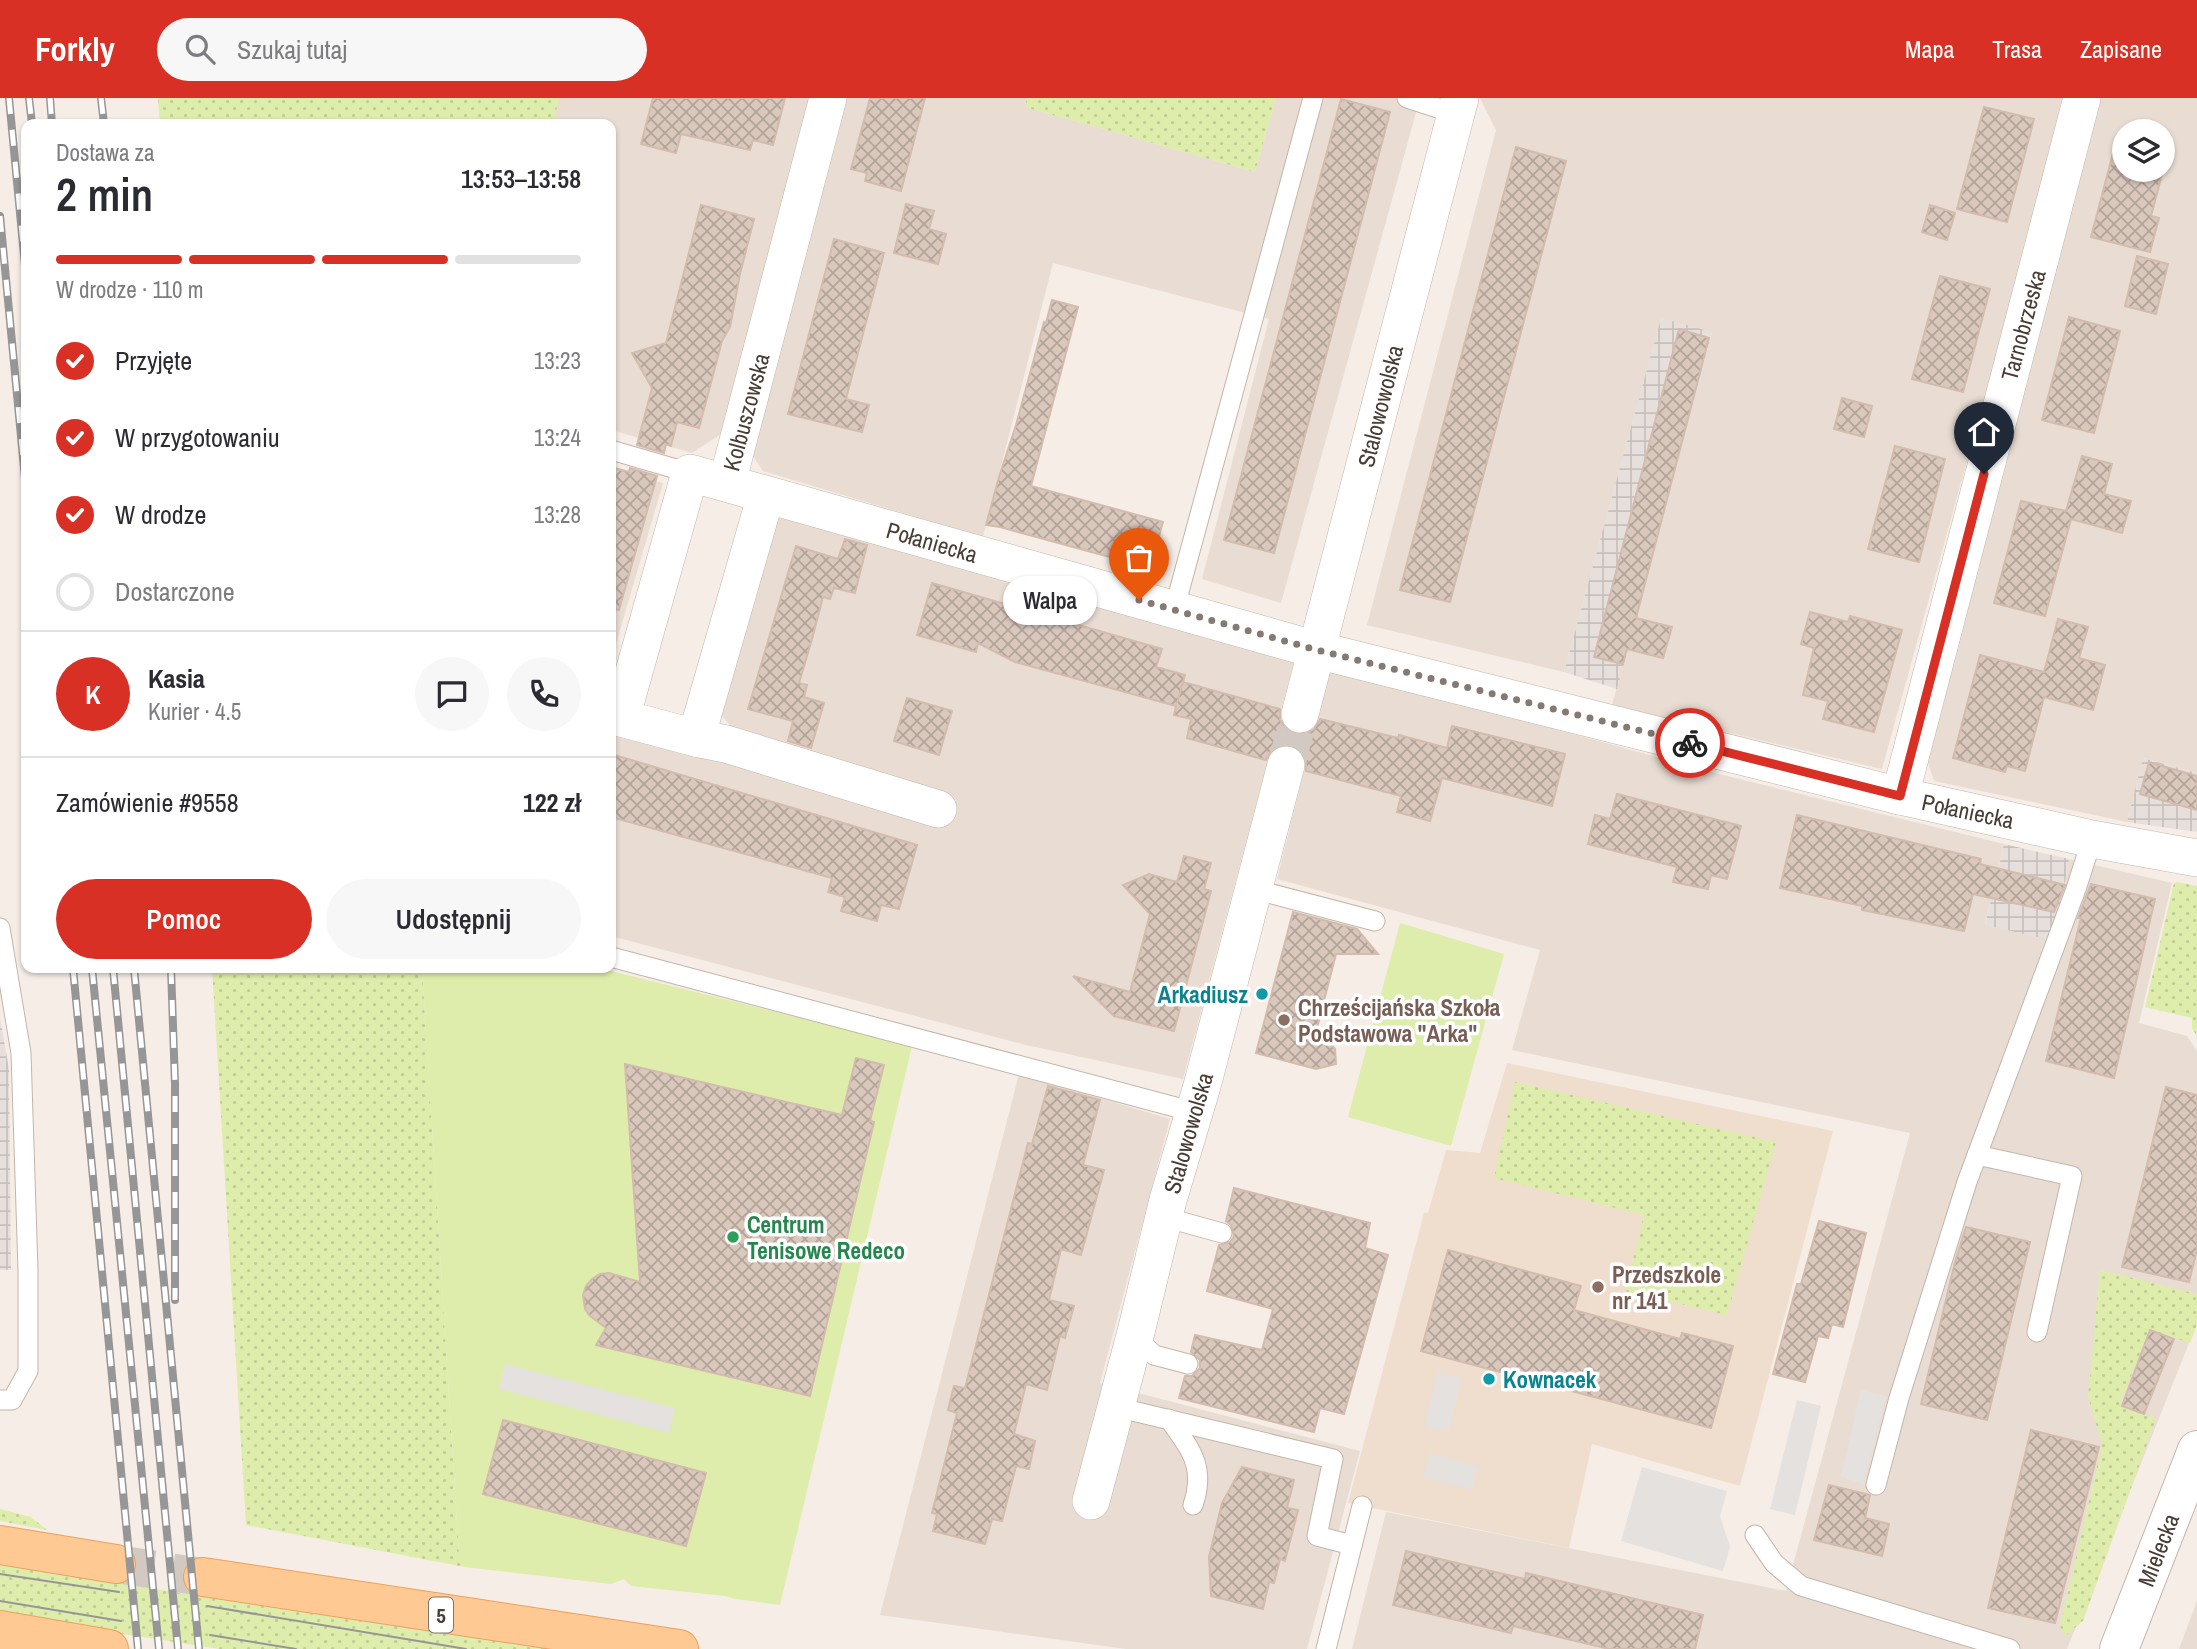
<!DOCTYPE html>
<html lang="pl">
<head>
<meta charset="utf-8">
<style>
	body { margin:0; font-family:"Archivo Narrow",sans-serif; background:#f7f7f7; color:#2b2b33; height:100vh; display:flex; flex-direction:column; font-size:26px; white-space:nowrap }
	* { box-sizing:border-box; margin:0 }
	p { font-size:23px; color:#7c7c81 }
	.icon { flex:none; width:38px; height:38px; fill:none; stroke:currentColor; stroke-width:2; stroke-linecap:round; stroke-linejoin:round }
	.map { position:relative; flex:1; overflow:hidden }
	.panel { position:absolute; left:21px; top:21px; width:595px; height:854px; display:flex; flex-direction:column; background:#fff; border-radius:14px; box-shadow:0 2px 5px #0004 }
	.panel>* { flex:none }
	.fabs { position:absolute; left:2112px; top:21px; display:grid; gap:14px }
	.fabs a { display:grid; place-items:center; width:63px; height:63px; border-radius:50%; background:#fff; box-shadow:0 2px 5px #0004; font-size:35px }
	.pin { position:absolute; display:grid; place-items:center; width:60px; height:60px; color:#fff; margin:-72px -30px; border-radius:50% 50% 50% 0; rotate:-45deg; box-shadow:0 0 7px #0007 }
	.pin .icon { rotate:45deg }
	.courier { position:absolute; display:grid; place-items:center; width:70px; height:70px; margin:-35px; border:5px solid #d93025; border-radius:50%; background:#fff; color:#222; box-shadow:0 2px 9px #0007 }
	.bubble { position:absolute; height:49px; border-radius:24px; background:#fff; box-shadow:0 2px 5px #0004; font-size:23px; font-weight:600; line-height:49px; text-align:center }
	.summary em { font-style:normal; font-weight:600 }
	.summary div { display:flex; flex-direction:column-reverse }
	.summary { display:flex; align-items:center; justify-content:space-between; height:119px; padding:0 35px }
	h1 { font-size:46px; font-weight:600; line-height:52px }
	.bar { display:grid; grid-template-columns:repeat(4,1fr); gap:10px 7px; align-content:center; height:84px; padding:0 35px }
	.bar i { height:9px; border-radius:5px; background:#e1e1e2 }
	.bar .current { background:#d93025 }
	.bar p { grid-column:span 4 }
	.line { display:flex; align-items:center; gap:18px; padding:0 35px; border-top:2px solid #e1e1e2 }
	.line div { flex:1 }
	.round { display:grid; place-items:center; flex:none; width:74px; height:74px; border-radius:37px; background:#f7f7f7 }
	ol { padding:0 35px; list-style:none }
	li { display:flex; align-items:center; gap:21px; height:77px }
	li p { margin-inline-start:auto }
	li .icon { padding:7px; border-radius:50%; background:#d93025; color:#fff; stroke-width:4 }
	li:last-child { color:#7c7c81 }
	li i { width:38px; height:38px; border:4px solid #e1e1e2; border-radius:50% }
	.button { display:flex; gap:14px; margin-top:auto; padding:14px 35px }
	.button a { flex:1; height:80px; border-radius:42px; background:#d93025; color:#fff; font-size:28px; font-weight:600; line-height:80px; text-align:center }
	.button a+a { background:#f7f7f7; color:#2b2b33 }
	header { display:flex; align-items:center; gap:42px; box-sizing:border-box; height:98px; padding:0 35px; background:#d93025; color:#fff }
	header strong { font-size:33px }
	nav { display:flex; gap:38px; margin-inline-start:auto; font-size:24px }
	.search { width:490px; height:63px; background:#f7f7f7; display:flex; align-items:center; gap:18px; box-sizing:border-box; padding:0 24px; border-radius:38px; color:#7c7c81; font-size:26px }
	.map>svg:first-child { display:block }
	.residential { fill:#e9ddd3; fill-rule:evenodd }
	.industrial { fill:url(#industrial-grid) }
	.education { fill:#efdece }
	.grass { fill:url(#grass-dots) }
	.garden { fill:#deedab }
	.parking { fill:#e5e1de }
	.building { fill:url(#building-cross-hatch); stroke:#d3bbad; stroke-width:2 }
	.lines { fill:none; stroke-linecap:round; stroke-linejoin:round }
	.minor-tunnel { stroke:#d2cac2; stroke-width:37; stroke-dasharray:37 18; stroke-linecap:butt }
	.primary-tunnel { stroke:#d2cac2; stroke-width:38; stroke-dasharray:38 19; stroke-linecap:butt }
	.service-casing { stroke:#c4b5aa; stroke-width:21 }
	.minor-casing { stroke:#c4b5aa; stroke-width:38 }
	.tertiary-casing { stroke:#c4b5aa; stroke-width:40 }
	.primary-casing { stroke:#efa05a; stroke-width:40 }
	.service { stroke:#fff; stroke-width:19 }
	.minor { stroke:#fff; stroke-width:37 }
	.tertiary { stroke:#fff; stroke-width:38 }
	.primary { stroke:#ffc994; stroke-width:38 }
	.tram { stroke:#969696; stroke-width:2 }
	.rail-casing { stroke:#969696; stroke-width:8 }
	.rail { stroke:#fff; stroke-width:5; stroke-dasharray:16; stroke-linecap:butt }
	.done { stroke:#857a72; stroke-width:7; stroke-dasharray:0 12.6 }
	.route { stroke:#d93025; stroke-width:9 }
	.culture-dot { fill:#0f9aa8; stroke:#fff; stroke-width:2.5 }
	.education-dot { fill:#8d6e63; stroke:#fff; stroke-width:2.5 }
	.leisure-dot { fill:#2e9e5b; stroke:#fff; stroke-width:2.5 }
	.labels { text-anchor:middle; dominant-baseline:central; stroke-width:7; stroke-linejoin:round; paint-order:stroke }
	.shield { fill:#fff; stroke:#7f7671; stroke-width:2 }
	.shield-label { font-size:21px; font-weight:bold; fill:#483c34 }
	.street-label { font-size:23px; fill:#483c34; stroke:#fff }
	.culture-label { font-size:23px; font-weight:bold; fill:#0d838f; stroke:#fff; text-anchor:end }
	.education-label { font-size:23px; font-weight:bold; fill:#785e54; stroke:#fff; text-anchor:start }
	.leisure-label { font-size:23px; font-weight:bold; fill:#27864d; stroke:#fff; text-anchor:start }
</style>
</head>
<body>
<header>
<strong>Forkly</strong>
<div class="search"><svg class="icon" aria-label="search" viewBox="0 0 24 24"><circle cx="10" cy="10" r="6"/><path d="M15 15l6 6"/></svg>Szukaj tutaj</div>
<nav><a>Mapa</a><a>Trasa</a><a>Zapisane</a></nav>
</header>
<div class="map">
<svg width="2197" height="1551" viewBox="0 0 2197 1551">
	<defs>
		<pattern id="industrial-grid" width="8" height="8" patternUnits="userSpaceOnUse" patternTransform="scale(1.75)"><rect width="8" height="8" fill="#e7dfdb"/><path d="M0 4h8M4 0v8" fill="none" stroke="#c8c0bd"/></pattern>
		<pattern id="grass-dots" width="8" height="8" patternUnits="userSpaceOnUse" patternTransform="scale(1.75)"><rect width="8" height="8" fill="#deedab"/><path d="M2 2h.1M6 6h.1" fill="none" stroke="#c0cc94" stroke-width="1.8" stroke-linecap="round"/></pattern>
		<pattern id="building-cross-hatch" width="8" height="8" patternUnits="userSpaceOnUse" patternTransform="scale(1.75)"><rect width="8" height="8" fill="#dac8bd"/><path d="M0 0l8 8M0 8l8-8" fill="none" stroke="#b3a49a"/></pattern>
	</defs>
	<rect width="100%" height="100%" fill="#f5ede6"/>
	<!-- residential -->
	<g class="residential">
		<polygon points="559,0 809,0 721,336 692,355 611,332 611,26 552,26"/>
		<polygon points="845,0 1027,0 1026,9 1255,74 1276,0 1420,0 1281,505 1202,481 1269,221 1053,165 983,439 763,373 753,358"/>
		<polygon points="1480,0 2062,0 2021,167 1882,671 1612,607 1712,234 1661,221 1564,574 1367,527 1496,32"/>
		<path d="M2100,0H2197V675L2144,660L2127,724L1934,683L1927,662ZM2124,33H2163V72H2124Z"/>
		<polygon points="611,371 663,385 611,563"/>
		<polygon points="778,417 1295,559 1183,981 1026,947 611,838 611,631 735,633 722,618"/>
		<polygon points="1330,569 1711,674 2004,746 1985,826 2059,816 2069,761 2172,785 2139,925 2187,938 2197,953 2197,1225 2067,1551 1352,1551 1386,1414 1786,1493 1910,1035 1512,952 1540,852 1277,781"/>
		<polygon points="1019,976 1170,1021 1100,1285 1360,1353 1307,1551 1126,1551 880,1517"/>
		<polygon points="2197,1503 2197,1551 2179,1551"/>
	</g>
	<!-- industrial -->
	<g class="industrial">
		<polygon points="1661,220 1712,234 1617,591 1564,574"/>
		<polygon points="2143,660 2197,675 2197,734 2127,724"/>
		<polygon points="2004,746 2069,761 2059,816 2050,842 1985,827"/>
		<polygon points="0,920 9,971 11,1172 0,1172"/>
	</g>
	<!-- education -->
	<polygon class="education" points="1507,965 1833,1033 1740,1388 1592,1346 1569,1450 1348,1405 1424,1115 1428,1115 1446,1052 1480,1055"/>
	<!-- grass -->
	<g class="grass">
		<polygon points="158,0 559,0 553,26 160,26"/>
		<polygon points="1027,0 1276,0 1255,74 1025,9"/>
		<polygon points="2177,784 2197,788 2197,938 2192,930 2192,920 2145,909 2174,785"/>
		<polygon points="212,870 422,870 459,1456 465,1469 246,1427"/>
		<polygon points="1515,984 1776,1044 1727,1217 1625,1193 1644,1117 1494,1080"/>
		<polygon points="2100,1172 2197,1196 2197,1227 2190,1245 2150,1232 2120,1305 2156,1321 2083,1523 2065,1538 2060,1528 2102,1347 2088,1298"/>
		<polygon points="0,1411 31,1419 47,1432 0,1423"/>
		<polygon points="0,1466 236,1504 550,1551 220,1551 0,1517"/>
	</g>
	<!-- garden -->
	<g class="garden">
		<polygon points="1400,825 1504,856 1451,1048 1348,1019"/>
		<polygon points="422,870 599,870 912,948 780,1507 736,1501 725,1498 631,1488 624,1481 611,1486 465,1469 459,1456"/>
	</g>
	<!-- parking -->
	<g class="parking">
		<polygon points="505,1266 675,1310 669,1335 499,1291"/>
		<polygon points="1438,1274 1462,1280 1448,1334 1424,1327"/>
		<polygon points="1861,1292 1886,1298 1864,1386 1841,1379"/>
		<polygon points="1797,1302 1821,1308 1795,1417 1770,1411"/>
		<polygon points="1430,1355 1478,1368 1472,1392 1423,1379"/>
		<polygon points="1642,1369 1727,1393 1720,1418 1730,1449 1723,1473 1621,1443"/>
	</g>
	<!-- building -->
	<g class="building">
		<polygon points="653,0 785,0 773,47 753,42 750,52 681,36 676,55 641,46"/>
		<polygon points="870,0 925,0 901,93 865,83 867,75 851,71"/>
		<polygon points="1341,1 1390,14 1274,455 1224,442"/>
		<polygon points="1984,9 2034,21 2007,124 1957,111"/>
		<polygon points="2118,36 2124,38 2124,72 2163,72 2163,48 2169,50 2151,118 2159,120 2150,154 2091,139"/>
		<polygon points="1516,49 1566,63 1450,504 1400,492"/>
		<polygon points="906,106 934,113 929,131 946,136 938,166 894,155"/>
		<polygon points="701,107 754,121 740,176 730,229 722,243 699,330 677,324 671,348 666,346 664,355 637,347 652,290 632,255 666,245"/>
		<polygon points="1930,107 1955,115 1947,142 1922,134"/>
		<polygon points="834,141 884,155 846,301 869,307 862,334 788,316"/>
		<polygon points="2137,158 2168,166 2156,216 2125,208"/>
		<polygon points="1940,178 1990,191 1963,294 1912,281"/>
		<polygon points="1052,202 1078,209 1031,388 1163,424 1150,470 1000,429 986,427 999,379 1016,327 1044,224 1046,225"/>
		<polygon points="2069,219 2120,233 2094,335 2042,322"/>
		<polygon points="1679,231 1709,240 1636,520 1672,529 1663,560 1627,551 1623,566 1594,559"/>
		<polygon points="1842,300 1872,308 1864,339 1834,331"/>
		<polygon points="1895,348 1945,361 1919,464 1868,451"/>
		<polygon points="2082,358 2112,366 2104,396 2131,403 2122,435 2071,421 2045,518 1994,505 2021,403 2066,413"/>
		<polygon points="611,369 629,374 630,370 657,378 619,512 611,511"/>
		<polygon points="845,441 867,447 855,495 834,490 830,501 823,499 812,541 799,585 807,587 804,599 824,605 811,650 788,643 793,623 748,611 796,448 838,461"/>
		<polygon points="932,485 1162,551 1156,569 1185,577 1177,605 1183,584 1280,611 1280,621 1285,630 1295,636 1305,636 1314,631 1320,621 1398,640 1399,637 1447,650 1452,628 1565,656 1552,708 1442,680 1430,723 1397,714 1401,698 1306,673 1306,661 1300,652 1292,647 1280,647 1271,653 1266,662 1187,640 1191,621 1174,617 1176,608 1015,564 978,545 976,554 917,537"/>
		<polygon points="1810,514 1848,524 1850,518 1902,532 1874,634 1823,621 1828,603 1803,597 1814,550 1801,546"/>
		<polygon points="2058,521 2088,529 2079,560 2105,567 2093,612 2044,599 2025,673 2007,668 2005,674 1953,660 1980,557 2044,574"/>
		<polygon points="907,600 952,613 939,657 894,643"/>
		<polygon points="611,656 917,747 899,811 881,807 877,823 841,813 845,799 828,794 832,780 611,719"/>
		<polygon points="2149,664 2197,678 2197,712 2140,696"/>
		<polygon points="1617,696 1741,728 1727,781 1711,777 1708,791 1673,784 1677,769 1588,746 1595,717 1610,721"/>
		<polygon points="1797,717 1981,761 1980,766 2065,787 2054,814 1973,796 1964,833 1862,812 1862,808 1780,790"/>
		<polygon points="1184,758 1211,765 1204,791 1211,793 1174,933 1114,918 1073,878 1130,894 1150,816 1123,787 1149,776 1177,784"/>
		<polygon points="2091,786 2155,801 2114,980 2046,963 2081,820 2078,820"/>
		<polygon points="1293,814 1357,831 1378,856 1336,856 1317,930 1335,951 1336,966 1316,971 1256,955"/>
		<polygon points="856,960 884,967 870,1023 874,1024 810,1298 596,1247 606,1230 589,1217 585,1211 583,1197 586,1188 592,1181 600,1176 609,1175 640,1184 625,966 842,1017"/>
		<polygon points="1048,988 1100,1002 1083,1067 1104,1072 1081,1157 1061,1151 1049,1202 1074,1208 1065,1240 1060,1238 1047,1292 1026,1286 1014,1336 1035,1343 1029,1371 1016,1368 1002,1423 992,1421 985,1446 933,1433 937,1416 932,1415 957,1315 948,1312 954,1288 965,1290 1028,1045 1032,1046"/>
		<polygon points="2166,989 2197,997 2197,1152 2189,1184 2122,1169"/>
		<polygon points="1234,1090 1370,1125 1365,1150 1388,1157 1344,1316 1320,1310 1314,1334 1179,1300 1185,1278 1192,1278 1200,1270 1200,1262 1191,1254 1195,1237 1262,1252 1273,1211 1207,1193 1219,1147 1230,1144 1234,1138 1231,1127 1226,1123"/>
		<polygon points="1819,1123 1866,1135 1843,1229 1832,1226 1828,1240 1818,1238 1805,1284 1773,1276 1797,1186 1801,1186"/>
		<polygon points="1966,1129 2030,1144 1987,1322 1921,1306 1955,1164"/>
		<polygon points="1448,1152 1581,1188 1574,1212 1680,1241 1682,1235 1733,1248 1711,1330 1421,1253"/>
		<polygon points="2150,1232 2174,1241 2144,1316 2122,1308"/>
		<polygon points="503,1322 706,1375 686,1448 483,1396"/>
		<polygon points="2031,1332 2099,1349 2055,1525 1988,1510"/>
		<polygon points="1242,1369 1294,1382 1287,1410 1298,1412 1285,1463 1280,1461 1274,1485 1269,1484 1263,1511 1211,1498 1209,1459 1222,1405"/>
		<polygon points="1829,1387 1870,1397 1865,1420 1889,1426 1882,1458 1814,1442"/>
		<polygon points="1406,1453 1525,1481 1526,1475 1703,1517 1695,1551 1609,1551 1513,1528 1511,1535 1393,1507"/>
	</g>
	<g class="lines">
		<!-- minor-tunnel -->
		<polyline class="minor-tunnel" points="1286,667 1300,616"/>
		<!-- primary-tunnel -->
		<polyline class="primary-tunnel" points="116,1466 203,1479"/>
		<!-- service casing -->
		<g class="service-casing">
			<g id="service">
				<polyline points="1407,0 1456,16"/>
				<polyline points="611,352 690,375"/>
				<polyline points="1174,512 1313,0"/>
				<polyline points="1253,791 1375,823"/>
				<polyline points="0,830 21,955 28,1172 28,1273 12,1302 0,1302"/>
				<polyline points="611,859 1194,1014"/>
				<polyline points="1977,1057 2072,1078 2037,1234"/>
				<polyline points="1164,1119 1222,1135"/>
				<polyline points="1135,1239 1154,1257 1188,1266"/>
				<polyline points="1116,1309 1333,1361 1317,1438 1352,1447"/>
				<path d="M1169,1321C1191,1352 1206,1369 1193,1407"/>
				<polyline points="1876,1387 1899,1300 1967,1084 2076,791 2092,741"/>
				<polyline points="1755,1437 1774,1465 1801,1488 2010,1551"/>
				<polyline points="1326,1551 1362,1408"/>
			</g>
		</g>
		<!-- minor casing -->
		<g class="minor-casing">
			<g id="minor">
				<polyline points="727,385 828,0"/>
				<polyline points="766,397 696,640 621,620 690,375 1317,552 1900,698 2092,741 2197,760"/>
				<polyline points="1300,616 1460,0"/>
				<polyline points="696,640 726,646 938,711"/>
				<polyline points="1900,698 2082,0"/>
				<polyline points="1091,1403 1137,1230 1168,1102 1202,988 1286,667"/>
			</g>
		</g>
		<!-- tertiary casing -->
		<g class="tertiary-casing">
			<polyline id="tertiary" points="2119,1551 2197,1352"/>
		</g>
		<!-- primary casing -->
		<g class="primary-casing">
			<g id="primary">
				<polyline points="0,1447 116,1466"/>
				<polyline points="203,1479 679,1551"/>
				<polyline points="0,1532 109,1551"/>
			</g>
		</g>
		<!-- service -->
		<use href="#service" class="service"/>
		<!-- minor -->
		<use href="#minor" class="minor"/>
		<!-- tertiary -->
		<use href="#tertiary" class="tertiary"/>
		<!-- primary -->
		<use href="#primary" class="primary"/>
		<!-- tram -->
		<g class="tram">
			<polyline points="0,1476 119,1494"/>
			<polyline points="0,1503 121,1523"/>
			<polyline points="207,1508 466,1551"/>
			<polyline points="210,1537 296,1551"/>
		</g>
		<!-- rail casing -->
		<g class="rail-casing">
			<g id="rail">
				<polyline points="9,0 26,178"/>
				<polyline points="29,0 32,26"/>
				<polyline points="50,0 52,26"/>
				<polyline points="101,0 104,26"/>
				<polyline points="0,118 26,391"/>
				<polyline points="73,870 138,1551"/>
				<polyline points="92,870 159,1551"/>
				<polyline points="113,870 178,1551"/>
				<polyline points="134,870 199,1551"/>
				<polyline points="171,870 175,986 175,1202"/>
			</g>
		</g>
		<!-- rail -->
		<use href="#rail" class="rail"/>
	</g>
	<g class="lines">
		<!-- done -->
		<polyline class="done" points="1139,502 1317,552 1690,645"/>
		<!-- route -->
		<polyline class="route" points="1690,645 1900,698 1984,376"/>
	</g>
	<!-- markers -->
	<g class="culture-dot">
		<circle cx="1262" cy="896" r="7"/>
		<circle cx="1489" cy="1281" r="7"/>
	</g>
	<g class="education-dot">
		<circle cx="1284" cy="922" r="7"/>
		<circle cx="1598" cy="1189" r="7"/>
	</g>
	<circle class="leisure-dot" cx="733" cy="1139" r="7"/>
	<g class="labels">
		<!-- shield labels -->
		<rect class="shield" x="429" y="1499.5" width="24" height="35" rx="5"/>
		<g class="shield-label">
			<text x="441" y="1517">5</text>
		</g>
		<!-- street labels -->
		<g class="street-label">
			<text transform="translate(2023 227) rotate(-75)">Tarnobrzeska</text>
			<text transform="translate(1380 308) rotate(-76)">Stalowowolska</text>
			<text transform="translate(746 314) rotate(-75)">Kolbuszowska</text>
			<text transform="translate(932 444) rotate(16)">Połaniecka</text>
			<text transform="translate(1968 713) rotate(12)">Połaniecka</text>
			<text transform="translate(1188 1035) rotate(-74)">Stalowowolska</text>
			<text transform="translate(2158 1452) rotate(-69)">Mielecka</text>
		</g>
		<!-- culture labels -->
		<g class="culture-label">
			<text x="1248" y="896">Arkadiusz</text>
			<text x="1503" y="1281" text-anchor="start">Kownacek</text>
		</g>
		<!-- education labels -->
		<g class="education-label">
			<text x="1298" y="909">Chrześcijańska Szkoła<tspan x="1298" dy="26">Podstawowa "Arka"</tspan></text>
			<text x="1612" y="1176">Przedszkole<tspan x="1612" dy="26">nr 141</tspan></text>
		</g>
		<!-- leisure labels -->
		<g class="leisure-label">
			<text x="747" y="1126">Centrum<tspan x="747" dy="26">Tenisowe Redeco</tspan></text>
		</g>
	</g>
</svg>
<div class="fabs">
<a><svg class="icon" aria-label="layers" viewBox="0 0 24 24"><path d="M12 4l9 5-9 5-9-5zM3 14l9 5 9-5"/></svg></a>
</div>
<div class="pin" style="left:1139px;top:502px;background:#ea580c"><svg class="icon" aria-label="bag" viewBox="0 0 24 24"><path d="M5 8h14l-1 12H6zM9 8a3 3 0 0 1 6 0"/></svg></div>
<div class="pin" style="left:1984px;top:376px;background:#1f2937"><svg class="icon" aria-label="home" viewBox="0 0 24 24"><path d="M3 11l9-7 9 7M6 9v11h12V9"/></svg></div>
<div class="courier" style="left:1690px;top:645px"><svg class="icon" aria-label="bike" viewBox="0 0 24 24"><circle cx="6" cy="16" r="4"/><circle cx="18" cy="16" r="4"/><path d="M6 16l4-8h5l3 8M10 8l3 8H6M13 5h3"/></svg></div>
<div class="bubble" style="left:1003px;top:478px;width:94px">Walpa</div>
<section class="panel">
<div class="summary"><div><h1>2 min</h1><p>Dostawa za</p></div><em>13:53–13:58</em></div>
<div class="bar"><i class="current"></i><i class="current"></i><i class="current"></i><i></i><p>W drodze · 110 m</p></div>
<ol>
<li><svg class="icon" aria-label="check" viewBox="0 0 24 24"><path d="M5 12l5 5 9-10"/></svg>Przyjęte<p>13:23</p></li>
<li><svg class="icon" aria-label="check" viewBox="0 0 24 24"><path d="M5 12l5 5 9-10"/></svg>W przygotowaniu<p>13:24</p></li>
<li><svg class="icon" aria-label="check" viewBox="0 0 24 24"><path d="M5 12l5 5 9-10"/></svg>W drodze<p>13:28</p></li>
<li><i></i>Dostarczone</li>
</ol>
<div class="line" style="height:126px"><b class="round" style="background:#d93025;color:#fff">K</b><div><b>Kasia</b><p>Kurier · 4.5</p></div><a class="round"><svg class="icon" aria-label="chat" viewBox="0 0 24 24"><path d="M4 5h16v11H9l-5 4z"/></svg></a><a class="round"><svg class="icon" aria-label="phone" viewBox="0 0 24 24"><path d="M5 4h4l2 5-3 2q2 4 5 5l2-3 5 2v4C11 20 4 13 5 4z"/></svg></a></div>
<div class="line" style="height:91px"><div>Zamówienie #9558</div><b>122 zł</b></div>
<div class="button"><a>Pomoc</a><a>Udostępnij</a></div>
</section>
</div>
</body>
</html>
